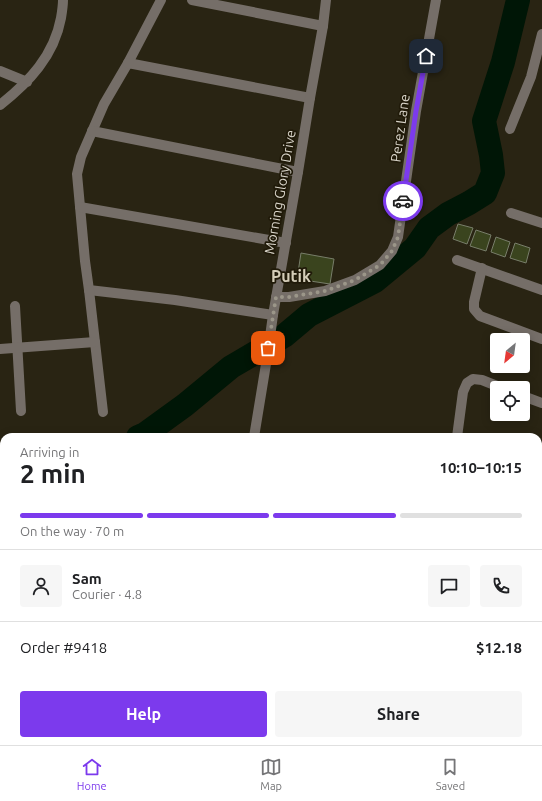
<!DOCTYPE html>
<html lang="en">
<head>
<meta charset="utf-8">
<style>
	body { margin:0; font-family:Ubuntu,sans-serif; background:#f6f6f6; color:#202124; height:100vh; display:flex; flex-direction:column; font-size:15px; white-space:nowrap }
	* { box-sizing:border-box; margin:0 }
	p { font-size:13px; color:#757577 }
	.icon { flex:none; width:22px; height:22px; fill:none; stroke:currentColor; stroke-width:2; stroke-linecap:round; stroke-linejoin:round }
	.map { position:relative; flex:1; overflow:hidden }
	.side { position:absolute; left:0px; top:433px; width:542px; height:312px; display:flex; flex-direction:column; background:#fff; border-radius:12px 12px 0 0; box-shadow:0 2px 10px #0003 }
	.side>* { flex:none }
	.needle { width:26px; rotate:209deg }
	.tools { position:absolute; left:490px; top:333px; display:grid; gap:8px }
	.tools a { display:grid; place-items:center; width:40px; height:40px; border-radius:4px; background:#fff; box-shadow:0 2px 10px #0003; font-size:20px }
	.pin { position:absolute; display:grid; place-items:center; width:34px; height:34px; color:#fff; margin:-17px; border-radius:8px; box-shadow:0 2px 6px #0006 }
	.courier { position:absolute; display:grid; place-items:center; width:40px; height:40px; margin:-20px; border:3px solid #7c3aed; border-radius:50%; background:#fff; color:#222; box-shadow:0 1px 5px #0007 }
	.headline em { font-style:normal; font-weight:700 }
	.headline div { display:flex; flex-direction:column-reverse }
	.headline { display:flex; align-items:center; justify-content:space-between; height:68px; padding:0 20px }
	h1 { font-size:26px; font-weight:700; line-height:30px }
	.bar { display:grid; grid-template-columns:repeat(4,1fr); gap:6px 4px; align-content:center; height:48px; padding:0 20px }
	.bar i { height:5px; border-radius:3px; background:#e0e0e0 }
	.bar .current { background:#7c3aed }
	.bar p { grid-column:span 4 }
	.line { display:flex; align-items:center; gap:10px; padding:0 20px; border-top:1px solid #e0e0e0 }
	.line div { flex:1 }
	.round { display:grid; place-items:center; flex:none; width:42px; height:42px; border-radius:4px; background:#f6f6f6 }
	.button { display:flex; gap:8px; margin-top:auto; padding:8px 20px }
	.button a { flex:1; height:46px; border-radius:4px; background:#7c3aed; color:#fff; font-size:16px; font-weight:700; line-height:46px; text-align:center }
	.button a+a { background:#f6f6f6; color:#202124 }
	.tab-bar { display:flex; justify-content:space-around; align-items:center; height:56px; border-top:1px solid #e0e0e0; background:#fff; font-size:11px; color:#757577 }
	.tab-bar a { display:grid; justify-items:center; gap:2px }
	.tab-bar .current { color:#7c3aed }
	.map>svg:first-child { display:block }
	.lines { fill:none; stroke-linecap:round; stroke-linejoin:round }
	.river { stroke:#001606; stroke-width:24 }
	.building { fill:#3a441e; stroke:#787e6a }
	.minor { stroke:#756e68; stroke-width:10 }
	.highway { stroke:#e9d6c6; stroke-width:12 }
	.done { stroke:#9b9689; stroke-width:4; stroke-dasharray:0 7.2 }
	.route { stroke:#7c3aed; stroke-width:5 }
	.labels { text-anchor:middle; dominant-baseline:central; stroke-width:3.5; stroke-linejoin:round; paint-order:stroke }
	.street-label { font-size:14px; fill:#d8d4c9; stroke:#201a09 }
	.quarter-label { font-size:16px; font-weight:bold; fill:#d4cdb8; stroke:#201a09 }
</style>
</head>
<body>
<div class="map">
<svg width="542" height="745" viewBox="0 0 542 745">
	<rect width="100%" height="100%" fill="#292413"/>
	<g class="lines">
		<!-- river -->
		<g class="river">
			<polyline points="138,437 145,434 185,405 231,367 284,336 309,315 375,281 415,248 429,228 448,214 469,203 485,193 493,173 491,155 484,121 503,62 518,0"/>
			<polyline points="112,745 114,741"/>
		</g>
	</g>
	<!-- building -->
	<g class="building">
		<polygon points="458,224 473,228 467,244 453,239"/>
		<polygon points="476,230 491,235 486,251 470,246"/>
		<polygon points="496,237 510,242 505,257 491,252"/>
		<polygon points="515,243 530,248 526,263 510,258"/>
		<polygon points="301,253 334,259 330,284 297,279"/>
	</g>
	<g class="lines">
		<!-- minor -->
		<g class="minor">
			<polyline points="161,0 128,63 104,104 81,157 77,174 85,261 89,290 175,300 273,315"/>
			<polyline points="192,0 323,26"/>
			<polyline points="128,63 310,98"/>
			<polyline points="0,71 27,82"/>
			<path d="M0,105C29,82 54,56 61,18C62,12 63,6 63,0"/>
			<polyline points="510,129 531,77 542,34"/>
			<polyline points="92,131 298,172"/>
			<polyline points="80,207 286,243"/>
			<polyline points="511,213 542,223"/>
			<polyline points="457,260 542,290"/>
			<polyline points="482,268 474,302 474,309 480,316 542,339"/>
			<polyline points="89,290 103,412"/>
			<polyline points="276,297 289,297 325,291 355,280 380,265 392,251 398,237 416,111 436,0"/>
			<polyline points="15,306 21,411"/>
			<polyline points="0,349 95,342"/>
			<polyline points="523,396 542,403"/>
			<polyline points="254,437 267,358 273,315 298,172 310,98 323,26 326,0"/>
			<polyline points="457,437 463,392 467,383 473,379 482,380 502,388"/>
			<polyline points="538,464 542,465"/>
			<polyline points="538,523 542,525"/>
			<polyline points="538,600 542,601"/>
			<polyline points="538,673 542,663"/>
			<polyline points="538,736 542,737"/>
			<polyline points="191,745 192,741"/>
			<polyline points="270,745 270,741"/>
		</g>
		<!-- highway -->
		<g class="highway">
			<polyline points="0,720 4,721"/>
			<polyline points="0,738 4,739"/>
			<polyline points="13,741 31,745"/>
			<polyline points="75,741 88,745"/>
		</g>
	</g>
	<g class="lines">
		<!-- done -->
		<polyline class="done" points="268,348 276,297 289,297 325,291 355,280 380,265 392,251 398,237 403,201"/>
		<!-- route -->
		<polyline class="route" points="403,201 416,111 426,56"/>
	</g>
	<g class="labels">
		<!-- street labels -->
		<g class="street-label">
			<text transform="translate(400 128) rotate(-82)">Perez Lane</text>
			<text transform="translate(280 192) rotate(-80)">Morning Glory Drive</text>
		</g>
		<!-- quarter labels -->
		<g class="quarter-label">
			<text x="291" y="276">Putik</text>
		</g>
	</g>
</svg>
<div class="tools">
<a><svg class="needle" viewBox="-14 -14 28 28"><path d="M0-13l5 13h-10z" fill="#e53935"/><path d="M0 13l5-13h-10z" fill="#757577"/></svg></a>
<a><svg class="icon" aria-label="locate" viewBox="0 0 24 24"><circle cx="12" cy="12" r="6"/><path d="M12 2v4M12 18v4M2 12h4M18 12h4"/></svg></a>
</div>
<div class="pin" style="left:268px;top:348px;background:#ea580c"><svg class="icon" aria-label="bag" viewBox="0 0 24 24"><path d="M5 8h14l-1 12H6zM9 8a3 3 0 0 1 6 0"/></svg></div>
<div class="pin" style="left:426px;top:56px;background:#1f2937"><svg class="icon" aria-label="home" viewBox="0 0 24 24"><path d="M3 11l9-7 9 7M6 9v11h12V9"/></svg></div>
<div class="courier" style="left:403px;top:201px"><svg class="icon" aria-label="car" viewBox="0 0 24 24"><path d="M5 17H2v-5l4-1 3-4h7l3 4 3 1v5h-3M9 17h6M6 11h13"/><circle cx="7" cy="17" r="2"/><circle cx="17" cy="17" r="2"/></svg></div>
<section class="side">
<div class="headline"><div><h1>2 min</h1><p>Arriving in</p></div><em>10:10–10:15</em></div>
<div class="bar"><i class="current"></i><i class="current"></i><i class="current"></i><i></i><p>On the way · 70 m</p></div>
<div class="line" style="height:72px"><a class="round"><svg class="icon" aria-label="person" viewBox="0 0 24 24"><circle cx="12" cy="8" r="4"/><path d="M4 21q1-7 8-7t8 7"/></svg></a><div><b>Sam</b><p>Courier · 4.8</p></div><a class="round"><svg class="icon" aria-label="chat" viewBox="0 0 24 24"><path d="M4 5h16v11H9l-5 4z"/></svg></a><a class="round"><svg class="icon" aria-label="phone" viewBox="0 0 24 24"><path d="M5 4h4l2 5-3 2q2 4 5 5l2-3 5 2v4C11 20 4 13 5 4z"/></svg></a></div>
<div class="line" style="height:52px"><div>Order #9418</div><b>$12.18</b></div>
<div class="button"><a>Help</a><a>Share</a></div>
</section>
</div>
<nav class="tab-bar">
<a class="current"><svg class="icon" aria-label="home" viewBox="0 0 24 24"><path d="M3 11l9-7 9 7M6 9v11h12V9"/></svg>Home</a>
<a><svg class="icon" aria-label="map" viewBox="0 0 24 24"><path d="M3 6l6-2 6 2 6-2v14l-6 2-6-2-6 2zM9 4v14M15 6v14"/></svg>Map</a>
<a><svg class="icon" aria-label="saved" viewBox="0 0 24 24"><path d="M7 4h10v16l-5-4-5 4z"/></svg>Saved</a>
</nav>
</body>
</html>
